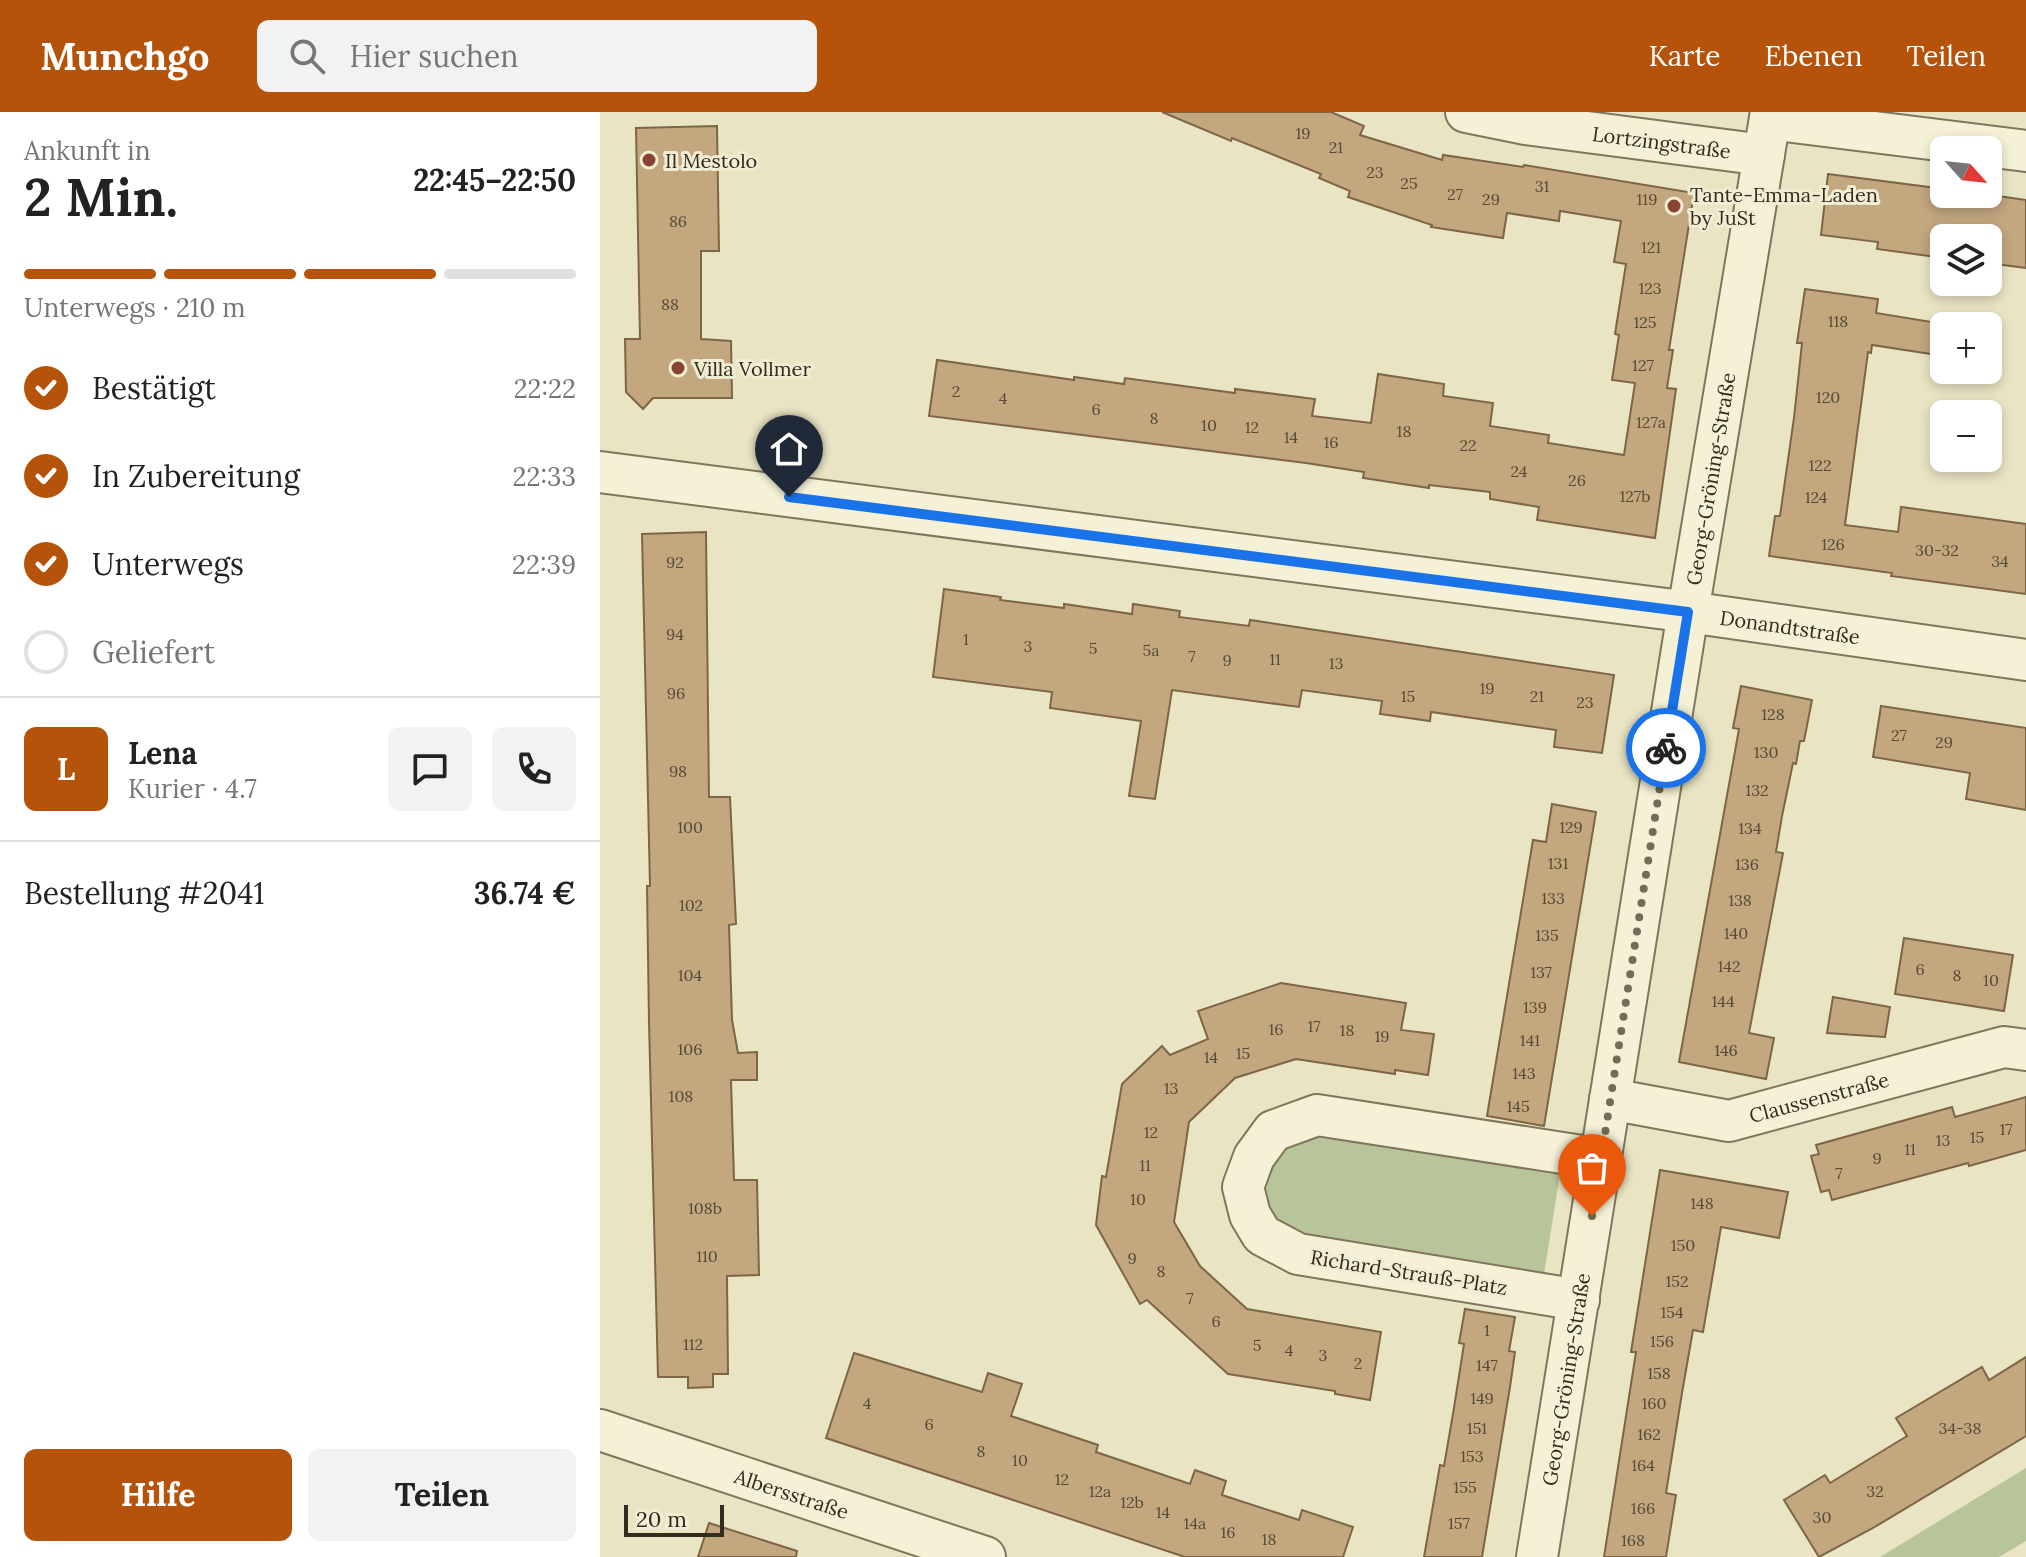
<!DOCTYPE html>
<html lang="de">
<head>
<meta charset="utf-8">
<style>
	body { margin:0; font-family:Lora,serif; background:#f2f2f2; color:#222; height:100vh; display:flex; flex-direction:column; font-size:30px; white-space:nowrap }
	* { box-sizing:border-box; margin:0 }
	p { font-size:26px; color:#767676 }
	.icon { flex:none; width:44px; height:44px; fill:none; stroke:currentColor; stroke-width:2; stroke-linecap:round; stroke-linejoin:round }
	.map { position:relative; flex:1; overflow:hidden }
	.drawer { display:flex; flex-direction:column; background:#fff; width:600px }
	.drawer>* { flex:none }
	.needle { width:52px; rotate:117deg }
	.controls { position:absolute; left:1330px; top:24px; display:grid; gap:16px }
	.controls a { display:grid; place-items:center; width:72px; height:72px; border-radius:12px; background:#fff; box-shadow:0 4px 12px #0003; font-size:40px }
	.scale { position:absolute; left:24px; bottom:20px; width:100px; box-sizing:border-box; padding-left:8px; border:4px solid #322c1f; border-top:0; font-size:22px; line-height:28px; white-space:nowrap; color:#322c1f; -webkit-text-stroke:6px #f0edd3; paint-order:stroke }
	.pin { position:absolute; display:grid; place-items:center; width:68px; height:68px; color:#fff; margin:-82px -34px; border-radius:50% 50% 50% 0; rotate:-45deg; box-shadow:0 0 8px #0007 }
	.pin .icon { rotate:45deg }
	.courier { position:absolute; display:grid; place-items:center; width:80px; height:80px; margin:-40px; border:6px solid #1a73e8; border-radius:50%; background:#fff; color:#222; box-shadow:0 2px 10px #0007 }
	.head em { font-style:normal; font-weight:700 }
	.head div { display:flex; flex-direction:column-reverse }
	.head { display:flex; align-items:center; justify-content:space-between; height:136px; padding:0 24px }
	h1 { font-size:52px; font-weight:700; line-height:60px }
	.bar { display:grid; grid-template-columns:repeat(4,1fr); gap:12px 8px; align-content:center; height:96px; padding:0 24px }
	.bar i { height:10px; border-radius:6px; background:#e0e0e0 }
	.bar .on { background:#b45309 }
	.bar p { grid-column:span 4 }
	.line { display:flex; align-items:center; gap:20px; padding:0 24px; border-top:2px solid #e0e0e0 }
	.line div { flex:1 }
	.round { display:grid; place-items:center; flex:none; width:84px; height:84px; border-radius:12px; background:#f2f2f2 }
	ol { padding:0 24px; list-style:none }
	li { display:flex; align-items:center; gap:24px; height:88px }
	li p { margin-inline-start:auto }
	li .icon { padding:8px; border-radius:50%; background:#b45309; color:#fff; stroke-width:4 }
	li:last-child { color:#767676 }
	li i { width:44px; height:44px; border:4px solid #e0e0e0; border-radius:50% }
	.primary-button { display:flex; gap:16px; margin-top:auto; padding:16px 24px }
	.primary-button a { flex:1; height:92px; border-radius:12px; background:#b45309; color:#fff; font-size:32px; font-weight:700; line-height:92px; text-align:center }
	.primary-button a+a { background:#f2f2f2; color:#222 }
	header { display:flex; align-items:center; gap:48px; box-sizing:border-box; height:112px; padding:0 40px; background:#b45309; color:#fff }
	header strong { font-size:38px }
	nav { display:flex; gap:44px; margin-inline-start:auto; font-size:28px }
	.search { width:560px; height:72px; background:#f2f2f2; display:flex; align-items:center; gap:20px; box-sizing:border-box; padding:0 28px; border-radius:12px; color:#767676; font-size:30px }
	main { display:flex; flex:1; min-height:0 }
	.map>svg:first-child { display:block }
	.green { fill:#b8c59a }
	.building { fill:#c2a77f; stroke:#7d6546; stroke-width:2 }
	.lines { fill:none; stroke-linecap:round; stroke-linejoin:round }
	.minor-casing { stroke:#80765d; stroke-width:44 }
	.minor { stroke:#f4f1d6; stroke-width:40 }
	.done { stroke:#726c59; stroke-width:8; stroke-dasharray:0 14.4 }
	.route { stroke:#1a73e8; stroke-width:10 }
	.poi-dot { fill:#884334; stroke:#f0edd3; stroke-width:3 }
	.labels { text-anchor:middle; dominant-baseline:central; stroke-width:6; stroke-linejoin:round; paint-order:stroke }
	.number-label { font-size:16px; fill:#564b37 }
	.street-label { font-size:20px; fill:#322c1f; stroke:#f0edd3 }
	.poi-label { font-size:20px; fill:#322c1f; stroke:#f0edd3; text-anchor:start }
</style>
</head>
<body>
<header>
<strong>Munchgo</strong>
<div class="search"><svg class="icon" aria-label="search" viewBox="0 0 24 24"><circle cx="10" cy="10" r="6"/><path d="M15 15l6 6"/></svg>Hier suchen</div>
<nav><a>Karte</a><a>Ebenen</a><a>Teilen</a></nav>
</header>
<main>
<section class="drawer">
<div class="head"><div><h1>2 Min.</h1><p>Ankunft in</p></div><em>22:45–22:50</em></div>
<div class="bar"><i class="on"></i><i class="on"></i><i class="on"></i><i></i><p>Unterwegs · 210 m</p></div>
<ol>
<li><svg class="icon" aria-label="check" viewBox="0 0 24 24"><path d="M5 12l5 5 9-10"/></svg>Bestätigt<p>22:22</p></li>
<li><svg class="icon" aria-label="check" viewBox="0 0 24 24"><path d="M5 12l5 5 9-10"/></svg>In Zubereitung<p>22:33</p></li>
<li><svg class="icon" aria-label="check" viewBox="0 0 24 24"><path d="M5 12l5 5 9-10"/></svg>Unterwegs<p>22:39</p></li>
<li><i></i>Geliefert</li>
</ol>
<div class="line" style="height:144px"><b class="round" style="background:#b45309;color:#fff">L</b><div><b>Lena</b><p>Kurier · 4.7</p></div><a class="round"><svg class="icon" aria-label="chat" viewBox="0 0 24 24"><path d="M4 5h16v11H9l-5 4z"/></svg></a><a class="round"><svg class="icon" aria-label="phone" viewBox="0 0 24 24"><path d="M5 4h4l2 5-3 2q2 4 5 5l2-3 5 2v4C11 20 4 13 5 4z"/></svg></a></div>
<div class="line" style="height:104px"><div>Bestellung #2041</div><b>36.74 €</b></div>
<div class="primary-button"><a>Hilfe</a><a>Teilen</a></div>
</section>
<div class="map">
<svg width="1426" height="1445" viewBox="0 0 1426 1445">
	<rect width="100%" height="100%" fill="#e8e4c4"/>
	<!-- green -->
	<g class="green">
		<polygon points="708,1019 961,1056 943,1168 698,1128 679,1117 660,1080 681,1027"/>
		<polygon points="1426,1356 1426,1429 1399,1445 1280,1445"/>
	</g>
	<!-- building -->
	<g class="building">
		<polygon points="562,0 731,0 764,14 760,23 842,48 843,43 923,55 924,53 1094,81 1069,238 1073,238 1067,276 1076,277 1055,426 937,408 939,395 890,387 890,380 829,373 829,376 763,366 764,360 706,351 329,304 337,248 474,268 474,265 524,272 525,266 635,281 635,277 715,287 712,304 771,311 778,262 844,272 843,284 893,291 890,314 949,323 948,331 1024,343 1035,271 1012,268 1019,223 1015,222 1026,152 1014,150 1021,109 960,99 959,109 907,101 903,126 831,115 832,113 748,85 750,79 719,66 721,62 632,26 631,29"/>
		<polygon points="117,14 119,139 101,139 101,227 131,229 132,286 53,286 43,297 26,280 25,227 40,227 36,16"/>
		<polygon points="1228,62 1344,77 1344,82 1384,82 1426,88 1426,156 1388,151 1388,126 1344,126 1344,146 1277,137 1278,130 1221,123"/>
		<polygon points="1205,177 1278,187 1276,201 1344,212 1344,244 1272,233 1271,241 1268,240 1245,413 1298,420 1301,395 1426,412 1426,482 1291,464 1292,461 1169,444 1175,404 1180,404 1194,306 1202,231 1197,231"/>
		<polygon points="106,420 109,685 130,685 136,812 129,813 132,908 138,941 157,940 157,968 131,968 134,1068 157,1068 159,1163 127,1164 128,1262 113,1262 113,1275 88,1276 88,1265 58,1265 49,910 47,774 50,774 42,422"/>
		<polygon points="344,477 401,485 400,488 464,496 464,492 532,502 533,492 580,499 579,505 649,514 650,508 1014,563 1002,641 954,635 956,618 831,600 830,609 780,602 782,589 702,578 699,595 572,578 555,687 529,684 541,609 450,596 452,580 333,565"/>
		<polygon points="1141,574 1212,588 1204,629 1200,629 1196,652 1193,651 1182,704 1176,740 1183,741 1149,921 1174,926 1166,967 1079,950 1139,617 1133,616"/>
		<polygon points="1281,594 1426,616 1426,698 1366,687 1370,661 1273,645"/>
		<polygon points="952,692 996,700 944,1014 887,1004 933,728 946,730"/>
		<polygon points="1304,826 1413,843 1404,899 1295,882"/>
		<polygon points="681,871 806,891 801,918 834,922 828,963 795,958 795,962 696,947 635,966 589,1010 574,1110 600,1154 647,1197 781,1220 770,1288 735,1282 735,1279 628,1262 547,1188 540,1192 496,1113 502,1064 506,1065 522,972 562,934 570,943 608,927 598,899"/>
		<polygon points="1233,885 1290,895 1285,925 1227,921"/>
		<polygon points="1426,985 1426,1038 1369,1054 1368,1051 1232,1088 1229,1078 1221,1080 1211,1044 1219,1042 1216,1033 1352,995 1355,1005"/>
		<polygon points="1060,1058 1188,1080 1179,1126 1121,1115 1103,1220 1093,1218 1082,1281 1066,1381 1076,1383 1066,1445 1004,1445 1036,1240 1031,1240"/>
		<polygon points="865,1197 915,1205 909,1239 915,1240 910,1275 882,1445 824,1445 840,1353 844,1354 854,1296 864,1232 859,1231"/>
		<polygon points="254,1241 382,1280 388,1261 422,1272 411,1304 498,1333 496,1340 590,1372 595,1358 626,1369 622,1383 699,1408 702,1398 753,1415 743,1445 585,1445 226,1326"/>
		<polygon points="1426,1245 1426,1324 1273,1416 1219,1445 1184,1388 1225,1363 1230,1371 1307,1324 1296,1306 1382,1255 1389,1268"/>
		<polygon points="109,1411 197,1439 196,1445 98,1445"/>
	</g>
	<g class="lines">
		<!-- minor casing -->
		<g class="minor-casing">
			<g id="minor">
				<path id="s1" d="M866,0L925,12L1164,43"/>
				<polyline points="1170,7 1426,39"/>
				<path id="s2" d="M0,360L1074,498L1426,548"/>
				<path id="s3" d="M1010,987L1129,1009L1404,935L1426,938"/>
				<polyline points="979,1188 698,1142 662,1123 650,1103 643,1075 654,1045 673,1019 717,1003 1001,1047"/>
				<path id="s4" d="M0,1318L385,1445"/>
				<path id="s5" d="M937,1445L1088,500L1171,0"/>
			</g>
		</g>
		<!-- minor -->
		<use href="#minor" class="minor"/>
	</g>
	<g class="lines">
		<!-- done -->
		<polyline class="done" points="992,1104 1066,636"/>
		<!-- route -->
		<polyline class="route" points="189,385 1088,500 1066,636"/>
	</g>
	<!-- markers -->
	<g class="poi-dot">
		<circle cx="49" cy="48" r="8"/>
		<circle cx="1074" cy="94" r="8"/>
		<circle cx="78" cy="256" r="8"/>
	</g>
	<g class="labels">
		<!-- number labels -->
		<g class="number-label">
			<text x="703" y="21">19</text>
			<text x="736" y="35">21</text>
			<text x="775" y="60">23</text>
			<text x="809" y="71">25</text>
			<text x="942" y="74">31</text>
			<text x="855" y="82">27</text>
			<text x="891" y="87">29</text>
			<text x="1047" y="87">119</text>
			<text x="78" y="109">86</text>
			<text x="1051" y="135">121</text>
			<text x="1050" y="176">123</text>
			<text x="70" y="192">88</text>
			<text x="1238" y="209">118</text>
			<text x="1045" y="210">125</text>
			<text x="1043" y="253">127</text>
			<text x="356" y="279">2</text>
			<text x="1228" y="285">120</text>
			<text x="403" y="286">4</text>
			<text x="496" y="297">6</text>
			<text x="554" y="306">8</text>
			<text x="1051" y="310">127a</text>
			<text x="609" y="313">10</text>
			<text x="652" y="315">12</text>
			<text x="804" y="319">18</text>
			<text x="691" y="325">14</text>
			<text x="731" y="330">16</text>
			<text x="868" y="333">22</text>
			<text x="1220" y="353">122</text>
			<text x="919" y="359">24</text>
			<text x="977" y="368">26</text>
			<text x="1035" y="384">127b</text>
			<text x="1216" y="385">124</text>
			<text x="1233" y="432">126</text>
			<text x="1337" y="438">30-32</text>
			<text x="1400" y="449">34</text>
			<text x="75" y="450">92</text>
			<text x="75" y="522">94</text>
			<text x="366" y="527">1</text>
			<text x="428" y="534">3</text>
			<text x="493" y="536">5</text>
			<text x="551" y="538">5a</text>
			<text x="592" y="544">7</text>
			<text x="675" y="547">11</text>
			<text x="627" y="548">9</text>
			<text x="736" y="551">13</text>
			<text x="887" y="576">19</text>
			<text x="76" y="581">96</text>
			<text x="808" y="584">15</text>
			<text x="937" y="584">21</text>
			<text x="985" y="590">23</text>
			<text x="1173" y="602">128</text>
			<text x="1299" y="623">27</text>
			<text x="1344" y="630">29</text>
			<text x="1166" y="640">130</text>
			<text x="78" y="659">98</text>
			<text x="1157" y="678">132</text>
			<text x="90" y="715">100</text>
			<text x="971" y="715">129</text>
			<text x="1150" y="716">134</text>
			<text x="958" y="751">131</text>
			<text x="1147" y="752">136</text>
			<text x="953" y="786">133</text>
			<text x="1140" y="788">138</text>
			<text x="91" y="793">102</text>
			<text x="1136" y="821">140</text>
			<text x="947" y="823">135</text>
			<text x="1129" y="854">142</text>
			<text x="1320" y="857">6</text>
			<text x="941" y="860">137</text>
			<text x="90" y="863">104</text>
			<text x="1357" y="863">8</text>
			<text x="1391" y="868">10</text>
			<text x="1123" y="889">144</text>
			<text x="935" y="895">139</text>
			<text x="714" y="914">17</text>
			<text x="676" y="917">16</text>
			<text x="747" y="918">18</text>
			<text x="782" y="924">19</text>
			<text x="930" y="928">141</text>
			<text x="90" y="937">106</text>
			<text x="1126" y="938">146</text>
			<text x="643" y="941">15</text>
			<text x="611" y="945">14</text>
			<text x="924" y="961">143</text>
			<text x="571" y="976">13</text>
			<text x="81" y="984">108</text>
			<text x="918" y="994">145</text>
			<text x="1406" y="1017">17</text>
			<text x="551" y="1020">12</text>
			<text x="1377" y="1025">15</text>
			<text x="1343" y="1028">13</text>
			<text x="1310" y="1037">11</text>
			<text x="1277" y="1046">9</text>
			<text x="545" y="1053">11</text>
			<text x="1239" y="1061">7</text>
			<text x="538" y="1087">10</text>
			<text x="1102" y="1091">148</text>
			<text x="105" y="1096">108b</text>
			<text x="1083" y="1133">150</text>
			<text x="107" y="1144">110</text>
			<text x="532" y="1146">9</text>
			<text x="561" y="1159">8</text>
			<text x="1077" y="1169">152</text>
			<text x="590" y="1186">7</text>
			<text x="1072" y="1200">154</text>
			<text x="616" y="1209">6</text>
			<text x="887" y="1218">1</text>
			<text x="1062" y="1229">156</text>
			<text x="93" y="1232">112</text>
			<text x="657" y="1233">5</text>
			<text x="689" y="1238">4</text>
			<text x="723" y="1243">3</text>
			<text x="758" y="1251">2</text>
			<text x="887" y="1253">147</text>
			<text x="1059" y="1261">158</text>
			<text x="882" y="1286">149</text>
			<text x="267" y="1291">4</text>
			<text x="1054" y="1291">160</text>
			<text x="329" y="1312">6</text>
			<text x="877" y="1316">151</text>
			<text x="1360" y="1316">34-38</text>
			<text x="1049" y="1322">162</text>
			<text x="381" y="1339">8</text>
			<text x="872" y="1344">153</text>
			<text x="420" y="1348">10</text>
			<text x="1043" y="1353">164</text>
			<text x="462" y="1367">12</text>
			<text x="865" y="1375">155</text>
			<text x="500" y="1379">12a</text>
			<text x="1275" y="1379">32</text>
			<text x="532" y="1390">12b</text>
			<text x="1043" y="1396">166</text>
			<text x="563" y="1400">14</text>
			<text x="1222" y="1405">30</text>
			<text x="595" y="1411">14a</text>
			<text x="859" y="1411">157</text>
			<text x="628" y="1420">16</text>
			<text x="669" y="1427">18</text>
			<text x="1033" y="1428">168</text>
		</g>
		<!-- street labels -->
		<g class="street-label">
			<text stroke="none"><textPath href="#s1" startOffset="198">Lortzingstraße</textPath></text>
			<text stroke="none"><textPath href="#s5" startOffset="1092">Georg-Gröning-Straße</textPath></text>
			<text stroke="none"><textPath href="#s2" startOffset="1200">Donandtstraße</textPath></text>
			<text stroke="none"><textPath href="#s3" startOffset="214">Claussenstraße</textPath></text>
			<text transform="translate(809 1160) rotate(9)">Richard-Strauß-Platz</text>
			<text stroke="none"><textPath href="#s5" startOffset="180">Georg-Gröning-Straße</textPath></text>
			<text stroke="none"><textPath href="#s4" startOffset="202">Albersstraße</textPath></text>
		</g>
		<!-- poi labels -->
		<g class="poi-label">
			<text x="65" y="48">Il Mestolo</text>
			<text x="1090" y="82">Tante-Emma-Laden<tspan x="1090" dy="23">by JuSt</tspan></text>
			<text x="94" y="256">Villa Vollmer</text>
		</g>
	</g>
</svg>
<div class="controls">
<a><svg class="needle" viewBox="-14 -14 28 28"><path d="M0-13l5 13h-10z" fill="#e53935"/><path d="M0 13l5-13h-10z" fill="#767676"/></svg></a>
<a><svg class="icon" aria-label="layers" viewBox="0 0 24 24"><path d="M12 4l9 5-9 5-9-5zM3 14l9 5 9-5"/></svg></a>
<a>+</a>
<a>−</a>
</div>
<div class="scale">20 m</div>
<div class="pin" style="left:992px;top:1104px;background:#ea580c"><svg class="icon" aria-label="bag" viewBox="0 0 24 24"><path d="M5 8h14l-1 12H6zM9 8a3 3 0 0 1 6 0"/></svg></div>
<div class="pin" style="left:189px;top:385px;background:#1f2937"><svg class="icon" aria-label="home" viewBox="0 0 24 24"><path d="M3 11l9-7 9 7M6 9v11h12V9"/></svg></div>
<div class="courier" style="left:1066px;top:636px"><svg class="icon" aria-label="bike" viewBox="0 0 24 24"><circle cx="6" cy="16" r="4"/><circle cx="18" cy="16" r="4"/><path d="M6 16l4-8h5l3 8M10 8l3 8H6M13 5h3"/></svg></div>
</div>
</main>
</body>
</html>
